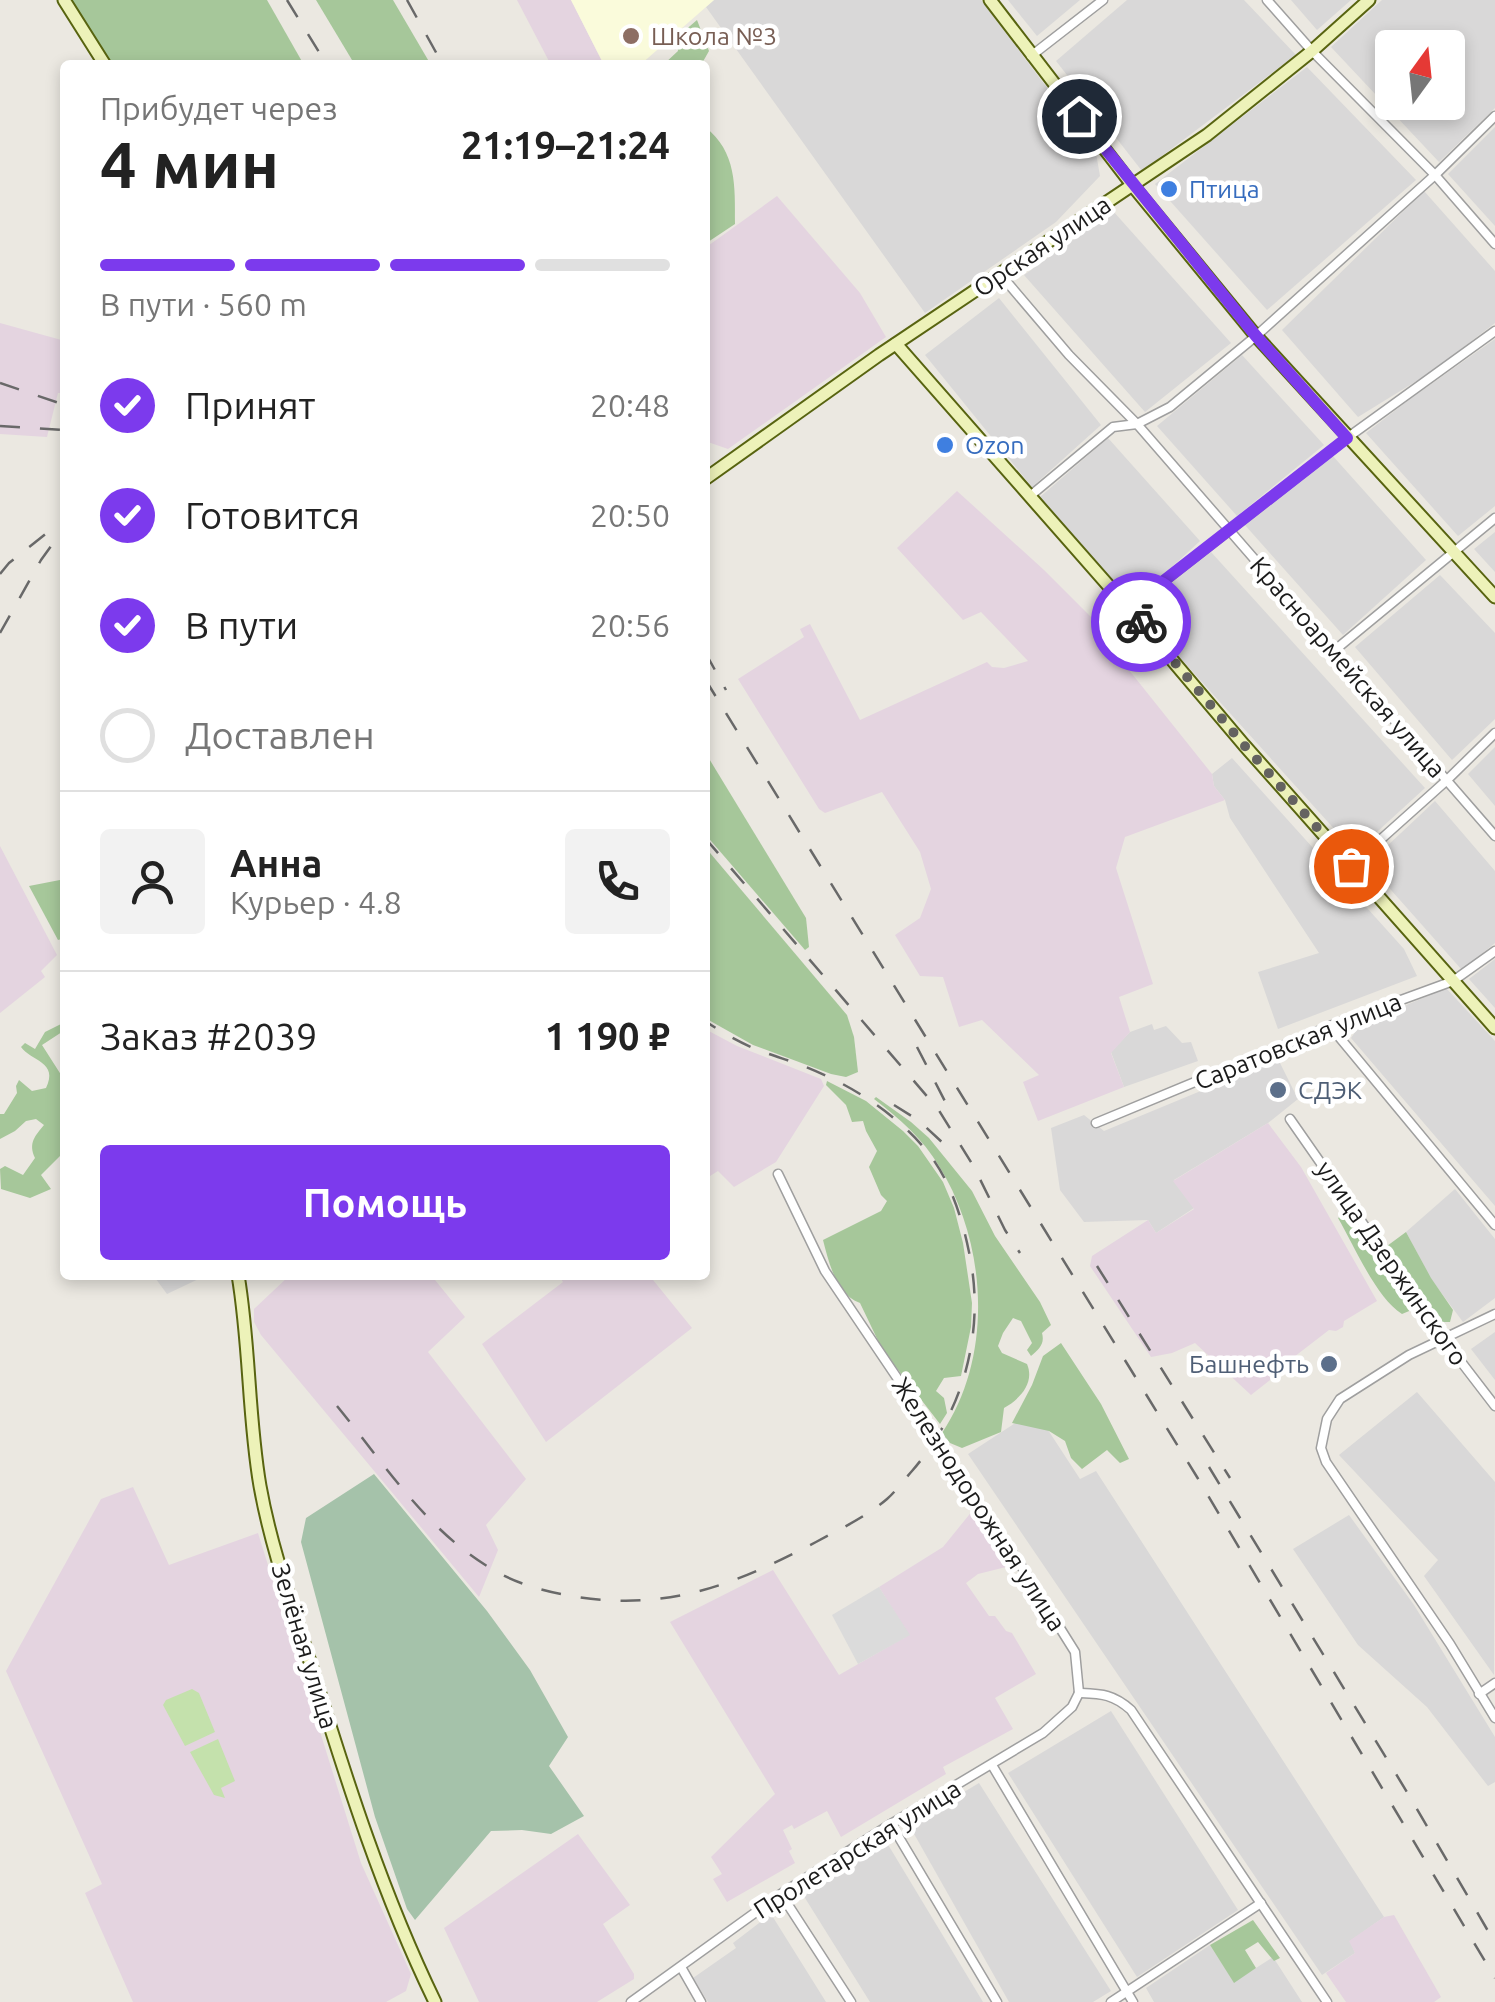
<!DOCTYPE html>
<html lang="ru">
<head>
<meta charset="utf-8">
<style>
	body { margin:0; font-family:Ubuntu,sans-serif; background:#f2f2f2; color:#222; height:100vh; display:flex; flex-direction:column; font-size:38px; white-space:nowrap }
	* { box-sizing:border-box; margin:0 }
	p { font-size:32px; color:#767676 }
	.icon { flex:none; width:55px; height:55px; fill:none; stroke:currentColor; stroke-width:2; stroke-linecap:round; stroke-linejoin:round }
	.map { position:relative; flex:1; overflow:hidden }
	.drawer { position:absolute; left:60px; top:60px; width:650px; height:1220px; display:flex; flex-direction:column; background:#fff; border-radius:10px; box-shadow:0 5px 15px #0003 }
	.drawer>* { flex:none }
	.needle { width:65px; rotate:15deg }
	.controls { position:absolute; left:1375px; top:30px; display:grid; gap:20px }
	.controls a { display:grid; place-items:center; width:90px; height:90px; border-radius:10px; background:#fff; box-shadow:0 5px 15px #0003; font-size:50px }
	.pin { position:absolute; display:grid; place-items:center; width:85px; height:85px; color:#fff; margin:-42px; border:5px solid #fff; border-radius:50%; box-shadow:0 2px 10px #0007 }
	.courier { position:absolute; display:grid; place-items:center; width:100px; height:100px; margin:-50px; border:8px solid #7c3aed; border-radius:50%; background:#fff; color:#222; box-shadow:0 2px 12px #0007 }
	.headline em { font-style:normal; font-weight:700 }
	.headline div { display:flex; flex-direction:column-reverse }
	.headline { display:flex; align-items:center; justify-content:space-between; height:170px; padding:0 40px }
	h1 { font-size:65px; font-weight:700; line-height:75px }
	.bar { display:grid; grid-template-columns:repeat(4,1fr); gap:15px 10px; align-content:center; height:120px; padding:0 40px }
	.bar i { height:12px; border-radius:8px; background:#e0e0e0 }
	.bar .current { background:#7c3aed }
	.bar p { grid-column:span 4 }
	.line { display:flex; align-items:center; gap:25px; padding:0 40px; border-top:2px solid #e0e0e0 }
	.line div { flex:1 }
	.round { display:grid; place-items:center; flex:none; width:105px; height:105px; border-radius:10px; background:#f2f2f2 }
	ol { padding:0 40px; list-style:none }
	li { display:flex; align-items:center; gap:30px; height:110px }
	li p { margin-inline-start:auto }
	li .icon { padding:10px; border-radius:50%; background:#7c3aed; color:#fff; stroke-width:4 }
	li:last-child { color:#767676 }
	li i { width:55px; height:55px; border:5px solid #e0e0e0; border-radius:50% }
	.primary-button { display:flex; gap:20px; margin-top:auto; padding:20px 40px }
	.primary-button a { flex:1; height:115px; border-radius:10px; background:#7c3aed; color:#fff; font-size:40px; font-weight:700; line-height:115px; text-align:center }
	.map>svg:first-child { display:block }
	.residential { fill:#d9d8d8; fill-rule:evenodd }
	.industrial { fill:#e4d4e0 }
	.education { fill:#fafbdb }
	.grass { fill:#c4e1ac }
	.forest { fill:#a6c79a }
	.cemetery { fill:#a5c2aa }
	.parking { fill:#dbdbdb }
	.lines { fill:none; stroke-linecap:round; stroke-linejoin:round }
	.street-casing { stroke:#9f9f9f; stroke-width:11 }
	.secondary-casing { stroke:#586410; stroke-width:15 }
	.street { stroke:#fff; stroke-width:8 }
	.secondary { stroke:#edf2b9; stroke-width:11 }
	.rail { stroke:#696969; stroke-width:2.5; stroke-dasharray:20 20; stroke-linecap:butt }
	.done { stroke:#646360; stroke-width:10; stroke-dasharray:0 18 }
	.route { stroke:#7c3aed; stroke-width:12 }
	.education-dot { fill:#8d6e63; stroke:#fff; stroke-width:4 }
	.shop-dot { fill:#3f7fe0; stroke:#fff; stroke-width:4 }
	.service-dot { fill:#5c6f8a; stroke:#fff; stroke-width:4 }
	.labels { text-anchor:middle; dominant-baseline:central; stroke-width:9; stroke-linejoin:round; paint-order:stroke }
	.education-label { font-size:25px; fill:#785e54; stroke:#fff; text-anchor:start }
	.shop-label { font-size:25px; fill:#366cbe; stroke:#fff; text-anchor:start }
	.street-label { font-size:25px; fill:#1b1b1b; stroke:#fff }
	.service-label { font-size:25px; fill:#4e5e75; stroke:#fff; text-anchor:start }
</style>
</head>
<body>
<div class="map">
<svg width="1495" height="2002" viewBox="0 0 1495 2002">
	<rect width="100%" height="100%" fill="#ebe8e1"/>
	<!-- residential -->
	<g class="residential">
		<polygon points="714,0 981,0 1096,153 1100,176 1056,222 925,313 706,7"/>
		<polygon points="1008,0 1080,0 1037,36"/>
		<polygon points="1127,0 1244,0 1296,55 1142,171 1056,61"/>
		<polygon points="1291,0 1351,0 1317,30"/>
		<path d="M1382,0H1495V108L1439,162L1331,47ZM1392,48H1448V102H1392Z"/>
		<polygon points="1307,67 1416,180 1267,310 1155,184"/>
		<polygon points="1495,127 1495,226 1448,174"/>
		<polygon points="1424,191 1495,271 1495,323 1431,372 1358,417 1282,330"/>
		<polygon points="1113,211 1231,343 1145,412 1024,275"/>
		<polygon points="999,298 1101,425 1032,487 925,355"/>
		<polygon points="1495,339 1495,506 1458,536 1366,433 1410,399"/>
		<polygon points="1242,355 1324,445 1237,516 1157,426"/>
		<polygon points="1108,438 1200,541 1162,576 1128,597 1040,497"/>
		<polygon points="1332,455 1426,560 1343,635 1244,524"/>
		<polygon points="1495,532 1495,572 1474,549"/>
		<polygon points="1211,552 1425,788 1355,852 1137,610"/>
		<polygon points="1440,575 1495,633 1495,719 1452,760 1355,647"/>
		<polygon points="1495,747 1495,806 1468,774"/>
		<polygon points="1232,758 1404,949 1417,976 1278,1029 1258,972 1319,953 1230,818 1225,800 1214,786 1212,774"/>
		<polygon points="1435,801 1495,871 1495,943 1462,970 1368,864"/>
		<polygon points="1495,959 1495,1008 1469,979"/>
		<polygon points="1446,988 1495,1041 1495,1206 1351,1038 1360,1025"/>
		<polygon points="1152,1024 1154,1030 1166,1026 1182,1043 1191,1042 1198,1061 1124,1087 1111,1052 1130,1032"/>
		<polygon points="1278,1059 1298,1099 1268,1123 1174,1180 1194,1208 1156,1233 1148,1220 1084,1222 1060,1190 1051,1128 1084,1115 1104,1131"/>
		<polygon points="1455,1189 1495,1239 1495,1298 1463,1322 1431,1279 1406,1232"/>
		<polygon points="153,1275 207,1275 167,1294"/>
		<polygon points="1495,1332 1495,1380 1471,1349"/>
		<polygon points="1417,1392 1495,1482 1494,1675 1424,1576 1438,1560 1339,1455"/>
		<polygon points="1035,1410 1080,1479 1096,1471 1384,1917 1350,1941 1355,1953 1322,1975 968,1454"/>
		<polygon points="1349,1515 1414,1605 1495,1737 1495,1782 1488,1786 1427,1707 1358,1645 1293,1549"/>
		<polygon points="1111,1711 1238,1910 1137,1977 1008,1773"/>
		<polygon points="979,1783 1111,1991 1093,2002 1009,2002 909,1825"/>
		<polygon points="884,1838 983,2002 870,2002 800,1890"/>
		<polygon points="771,1914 826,2002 708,2002 693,1978 736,1948 733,1943"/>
		<polygon points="1210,1945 1234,1982 1273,1957 1302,2002 1154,2002 1146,1988"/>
	</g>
	<!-- industrial -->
	<g class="industrial">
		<polygon points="517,0 571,0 604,65 551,65"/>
		<polygon points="777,196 860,293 886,337 728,449 705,441 705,248"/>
		<polygon points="0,323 65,341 65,393 58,393 47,437 0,434"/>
		<polygon points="957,491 1044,570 1127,653 1129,670 1212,774 1214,786 1225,800 1125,837 1116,868 1153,984 1119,997 1130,1032 1111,1053 1124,1087 1038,1121 1023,1082 1039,1075 982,1020 959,1027 943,977 920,976 895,935 920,918 931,889 920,852 882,792 825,813 819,809 738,679 804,637 800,629 810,624 860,720 987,662 992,667 1004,668 1028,661 981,612 963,620 897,548"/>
		<polygon points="0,846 57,955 41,971 45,977 0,1013"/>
		<polygon points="705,1029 737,1046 821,1079 824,1086 776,1162 734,1187 718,1171 710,1176 705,1173"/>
		<polygon points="1268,1123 1301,1167 1377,1301 1344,1321 1343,1327 1336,1331 1329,1330 1290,1360 1288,1366 1251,1395 1195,1343 1172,1353 1151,1357 1090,1266 1092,1256 1148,1220 1156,1233 1194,1209 1173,1181"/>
		<polygon points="290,1275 431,1275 465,1317 428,1352 526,1479 486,1525 498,1550 479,1597 261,1335 254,1322 254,1309"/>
		<polygon points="559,1275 649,1275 692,1328 546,1442 482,1344 563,1282"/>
		<polygon points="133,1487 169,1565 258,1533 361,1863 411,1974 406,1991 386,2002 133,2002 85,1893 102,1884 6,1671 101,1499"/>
		<polygon points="973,1510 1010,1566 978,1574 966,1583 989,1616 995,1616 1006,1631 1012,1633 1036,1674 995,1698 1013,1729 943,1767 946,1774 841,1837 827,1811 794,1829 792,1825 783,1830 792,1849 789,1851 795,1863 727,1902 713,1879 722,1874 711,1857 775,1794 670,1622 773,1570 839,1675 909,1635 879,1587 943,1547"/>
		<polygon points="578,1834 630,1905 603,1924 634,1974 634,1979 597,2002 479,2002 444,1928"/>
		<polygon points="1394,1915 1441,1997 1434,2002 1346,2002 1326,1973 1355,1953 1349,1941 1384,1917"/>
	</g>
	<!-- education -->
	<polygon class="education" points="571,0 714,0 640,65 604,65"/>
	<!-- grass -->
	<g class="grass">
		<polygon points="192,1689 199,1693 215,1732 185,1746 163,1705 166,1700"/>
		<polygon points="218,1739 235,1781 221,1788 225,1798 214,1795 190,1752"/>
	</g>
	<!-- forest -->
	<g class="forest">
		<polygon points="68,0 267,0 304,65 109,65"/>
		<polygon points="316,0 393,0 431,65 355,65"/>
		<polygon points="697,20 709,51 701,65 663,65 678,51 676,38"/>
		<path d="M705,127C737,152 735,186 735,224L705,244Z"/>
		<polygon points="705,752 806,918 809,947 805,950 705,834"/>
		<polygon points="705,847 847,1015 854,1037 858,1072 846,1077 831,1074 753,1045 705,1018"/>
		<polygon points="65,879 65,938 58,940 29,886"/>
		<path d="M65,1022V1030L42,1045L65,1081V1151L41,1175L51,1189L30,1198L1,1189L0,1169L5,1166L23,1175L35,1158C28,1143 35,1136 44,1125L36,1119L26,1121L15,1131L0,1139V1114H4L17,1093L16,1086L19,1080L32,1091L46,1088C59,1062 31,1061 21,1047L25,1043L35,1049L45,1032Z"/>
		<path d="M827,1081L866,1101L903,1131L918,1146L943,1182L954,1208L963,1243L972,1303L971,1327L961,1376L944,1378L936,1391L944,1398L947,1413L940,1424L882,1349L860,1303C836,1294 829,1263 823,1240L881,1211L887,1201L881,1195L869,1167L877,1151L866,1131L863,1121L852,1122L846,1105L826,1085Z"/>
		<path d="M876,1097L911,1122L929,1138L972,1191L995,1236L1040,1302L1051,1325L1042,1333C1045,1344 1039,1349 1031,1356L1027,1350L1032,1343L1021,1321L1013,1318L1003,1333L998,1346L1002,1353L1027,1364C1035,1383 1020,1399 1004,1408L1001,1432L962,1448L950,1443L942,1433C994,1356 987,1243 939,1166C923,1139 899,1118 874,1099Z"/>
		<path d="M1349,1211L1410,1297L1414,1309L1402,1314C1376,1298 1354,1245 1338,1218Z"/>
		<polygon points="1406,1232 1431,1278 1453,1310 1450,1322 1438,1322 1387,1246"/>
		<polygon points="1061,1343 1101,1404 1129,1459 1120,1463 1107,1450 1082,1469 1071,1458 1065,1441 1049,1431 1012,1423 1032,1385 1043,1356"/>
		<polygon points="1253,1920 1280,1958 1274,1961 1258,1942 1245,1950 1256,1968 1234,1983 1210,1945"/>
	</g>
	<!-- cemetery -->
	<polygon class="cemetery" points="374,1474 487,1611 530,1670 568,1737 549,1766 584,1816 551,1834 522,1830 491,1831 415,1920 407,1909 375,1817 301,1542 306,1518"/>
	<!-- parking -->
	<polygon class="parking" points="879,1587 910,1635 858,1664 832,1615"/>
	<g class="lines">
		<!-- street casing -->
		<g class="street-casing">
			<g id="street">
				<polyline points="1267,0 1312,51 1435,175 1495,244"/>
				<polyline points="1031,56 1103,0"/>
				<polyline points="1001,275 1069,355 1137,424 1495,836"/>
				<polyline points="1030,496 1113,427 1137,424 1170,407 1256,336 1435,175 1495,116"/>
				<polyline points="1129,609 1347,438 1495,331"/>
				<polyline points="1335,650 1495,518"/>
				<polyline points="1351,866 1446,781 1495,733"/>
				<polyline points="1330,1026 1495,1225"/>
				<polyline points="1290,1119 1442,1337 1495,1406"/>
				<polyline points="1096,1123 1330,1026 1453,981 1495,951"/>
				<polyline points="778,1174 825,1271 937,1437 967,1488 1018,1561 1075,1652 1079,1693"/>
				<polyline points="1495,1314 1409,1355 1340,1399 1327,1419 1321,1448 1326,1462 1450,1644 1495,1718"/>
				<path d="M1079,1693C1102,1694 1113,1694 1131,1710L1327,2002"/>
				<polyline points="1479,1694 1495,1683"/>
				<polyline points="992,1765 1133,2002"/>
				<polyline points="891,1824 997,2002"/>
				<polyline points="781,1894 851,2002"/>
				<polyline points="681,1967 701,2002"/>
				<polyline points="631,2002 781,1894 891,1824 1043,1733 1072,1707 1079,1693"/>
				<polyline points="1111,2002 1261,1903"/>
			</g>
		</g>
		<!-- secondary casing -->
		<g class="secondary-casing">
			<g id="secondary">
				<polyline points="64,0 105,65"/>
				<polyline points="990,0 1133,186 1256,336 1495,597"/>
				<polyline points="896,344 1129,609 1244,745 1495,1028"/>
				<polyline points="705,479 879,355 1207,135 1312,51 1369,0"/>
				<path d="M238,1275C250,1345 248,1417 260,1486C271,1548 293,1608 312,1668C347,1782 383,1895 435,2002"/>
			</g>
		</g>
		<!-- street -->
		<use href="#street" class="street"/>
		<!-- secondary -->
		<use href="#secondary" class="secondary"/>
		<!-- rail -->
		<g class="rail">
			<polyline points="287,0 327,65"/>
			<polyline points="407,0 443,65"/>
			<polyline points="0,383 65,405"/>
			<polyline points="0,426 65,430"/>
			<polyline points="0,574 9,563 57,525"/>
			<polyline points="0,633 41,560 65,527"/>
			<polyline points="705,652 726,690"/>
			<polyline points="705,679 1197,1477 1495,1978"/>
			<polyline points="705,838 938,1109 974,1167 1005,1230 1020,1253"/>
			<polyline points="917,1047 949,1109"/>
			<polyline points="894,1105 918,1120 956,1155"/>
			<polyline points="1097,1266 1230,1478"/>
			<path d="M337,1406C386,1466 429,1535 499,1573C523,1586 551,1593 578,1597C670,1611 736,1584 816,1542C840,1529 866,1517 887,1499C896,1491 904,1480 912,1471C964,1411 986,1330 969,1252C962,1218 951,1183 930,1155C897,1113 850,1084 801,1065C785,1059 767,1054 751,1047C735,1040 720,1031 705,1021"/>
			<polyline points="1209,1467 1410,1797 1495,1943"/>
		</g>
	</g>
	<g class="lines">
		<!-- done -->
		<polyline class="done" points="1141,622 1244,745 1351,866"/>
		<!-- route -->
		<polyline class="route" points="1079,116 1256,336 1347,438 1129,608 1141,622"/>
	</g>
	<!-- markers -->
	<circle class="education-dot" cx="631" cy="36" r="10"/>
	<g class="shop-dot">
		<circle cx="1169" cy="189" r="10"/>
		<circle cx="945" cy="445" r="10"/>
	</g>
	<g class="service-dot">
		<circle cx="1278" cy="1090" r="10"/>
		<circle cx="1329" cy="1364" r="10"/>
	</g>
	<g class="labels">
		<!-- education labels -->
		<g class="education-label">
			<text x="651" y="36">Школа №3</text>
		</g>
		<!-- shop labels -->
		<g class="shop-label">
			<text x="1189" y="189">Птица</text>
			<text x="965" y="445">Ozon</text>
		</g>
		<!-- street labels -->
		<g class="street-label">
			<text transform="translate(1042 246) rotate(-34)">Орская улица</text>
			<text transform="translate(1348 667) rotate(49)">Красноармейская улица</text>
			<text transform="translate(1298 1041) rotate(-22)">Саратовская улица</text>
			<text transform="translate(1392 1263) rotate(55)">улица Дзержинского</text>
			<text transform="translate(979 1504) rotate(57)">Железнодорожная улица</text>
			<text transform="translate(305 1646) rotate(73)">Зелёная улица</text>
			<text transform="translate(857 1849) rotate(-32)">Пролетарская улица</text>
		</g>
		<!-- service labels -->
		<g class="service-label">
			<text x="1298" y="1090">СДЭК</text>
			<text x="1309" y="1364" text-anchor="end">Башнефть</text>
		</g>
	</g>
</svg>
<div class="controls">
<a><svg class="needle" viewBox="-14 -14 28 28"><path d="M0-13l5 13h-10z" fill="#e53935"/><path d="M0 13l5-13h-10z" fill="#767676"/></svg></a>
</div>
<div class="pin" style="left:1351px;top:866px;background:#ea580c"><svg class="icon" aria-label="bag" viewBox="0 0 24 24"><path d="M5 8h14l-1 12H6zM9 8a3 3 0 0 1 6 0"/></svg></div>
<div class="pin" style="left:1079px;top:116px;background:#1f2937"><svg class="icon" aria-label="home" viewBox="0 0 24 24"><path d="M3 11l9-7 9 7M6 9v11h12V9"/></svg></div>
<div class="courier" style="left:1141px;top:622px"><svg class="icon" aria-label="bike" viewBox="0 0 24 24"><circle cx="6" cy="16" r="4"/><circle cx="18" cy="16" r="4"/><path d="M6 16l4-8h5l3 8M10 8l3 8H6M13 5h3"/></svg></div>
<section class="drawer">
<div class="headline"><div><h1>4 мин</h1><p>Прибудет через</p></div><em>21:19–21:24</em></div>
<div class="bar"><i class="current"></i><i class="current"></i><i class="current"></i><i></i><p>В пути · 560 m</p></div>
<ol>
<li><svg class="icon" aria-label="check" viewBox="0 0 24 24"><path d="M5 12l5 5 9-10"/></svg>Принят<p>20:48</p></li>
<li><svg class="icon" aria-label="check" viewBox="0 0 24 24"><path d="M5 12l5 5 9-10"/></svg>Готовится<p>20:50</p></li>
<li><svg class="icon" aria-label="check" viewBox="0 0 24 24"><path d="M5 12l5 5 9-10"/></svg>В пути<p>20:56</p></li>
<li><i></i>Доставлен</li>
</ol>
<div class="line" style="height:180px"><a class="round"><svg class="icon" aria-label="person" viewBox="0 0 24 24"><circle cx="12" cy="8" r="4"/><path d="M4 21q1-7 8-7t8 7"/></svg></a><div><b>Анна</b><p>Курьер · 4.8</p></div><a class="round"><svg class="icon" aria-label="phone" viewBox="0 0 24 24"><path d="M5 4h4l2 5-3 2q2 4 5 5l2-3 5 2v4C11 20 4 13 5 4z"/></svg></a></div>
<div class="line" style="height:130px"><div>Заказ #2039</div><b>1 190 ₽</b></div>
<div class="primary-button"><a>Помощь</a></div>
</section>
</div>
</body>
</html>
